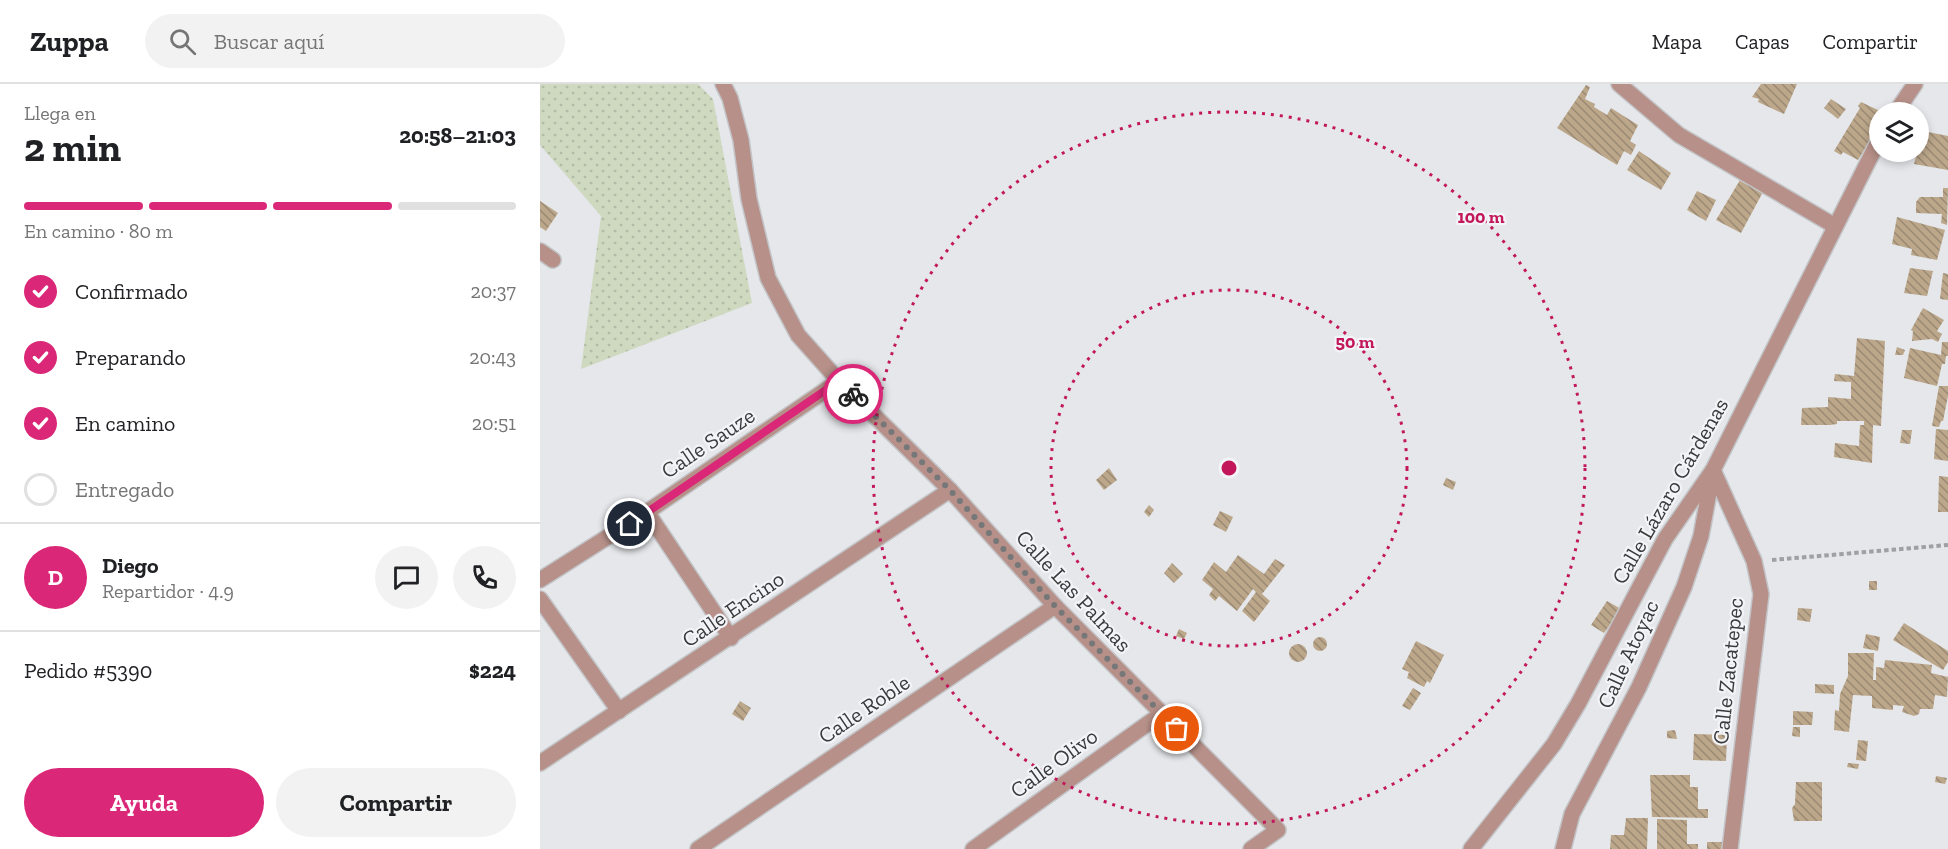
<!DOCTYPE html>
<html lang="es">
<head>
<meta charset="utf-8">
<style>
	body { margin:0; font-family:"Zilla Slab",serif; background:#f2f2f2; color:#202124; height:100vh; display:flex; flex-direction:column; font-size:22px; white-space:nowrap }
	* { box-sizing:border-box; margin:0 }
	p { font-size:20px; color:#757577 }
	.icon { flex:none; width:33px; height:33px; fill:none; stroke:currentColor; stroke-width:2; stroke-linecap:round; stroke-linejoin:round }
	.map { position:relative; flex:1; overflow:hidden }
	.details { display:flex; flex-direction:column; background:#fff; width:540px }
	.details>* { flex:none }
	.buttons { position:absolute; left:1329px; top:18px; display:grid; gap:12px }
	.buttons a { display:grid; place-items:center; width:60px; height:60px; border-radius:50%; background:#fff; box-shadow:0 3px 9px #0003; font-size:30px }
	.pin { position:absolute; display:grid; place-items:center; width:51px; height:51px; color:#fff; margin:-26px; border:3px solid #fff; border-radius:50%; box-shadow:0 2px 6px #0007 }
	.courier { position:absolute; display:grid; place-items:center; width:60px; height:60px; margin:-30px; border:4px solid #db2777; border-radius:50%; background:#fff; color:#222; box-shadow:0 2px 8px #0007 }
	.headline em { font-style:normal; font-weight:700 }
	.headline div { display:flex; flex-direction:column-reverse }
	.headline { display:flex; align-items:center; justify-content:space-between; height:102px; padding:0 24px }
	h1 { font-size:39px; font-weight:700; line-height:45px }
	.bar { display:grid; grid-template-columns:repeat(4,1fr); gap:9px 6px; align-content:center; height:72px; padding:0 24px }
	.bar i { height:8px; border-radius:4px; background:#e0e0e0 }
	.bar .on { background:#db2777 }
	.bar p { grid-column:span 4 }
	.line { display:flex; align-items:center; gap:15px; padding:0 24px; border-top:2px solid #e0e0e0 }
	.line div { flex:1 }
	.round { display:grid; place-items:center; flex:none; width:63px; height:63px; border-radius:32px; background:#f2f2f2 }
	ol { padding:0 24px; list-style:none }
	li { display:flex; align-items:center; gap:18px; height:66px }
	li p { margin-inline-start:auto }
	li .icon { padding:6px; border-radius:50%; background:#db2777; color:#fff; stroke-width:4 }
	li:last-child { color:#757577 }
	li i { width:33px; height:33px; border:3px solid #e0e0e0; border-radius:50% }
	.primary-button { display:flex; gap:12px; margin-top:auto; padding:12px 24px }
	.primary-button a { flex:1; height:69px; border-radius:36px; background:#db2777; color:#fff; font-size:24px; font-weight:700; line-height:69px; text-align:center }
	.primary-button a+a { background:#f2f2f2; color:#202124 }
	header { display:flex; align-items:center; gap:36px; box-sizing:border-box; height:84px; padding:0 30px; background:#fff; border-bottom:2px solid #e0e0e0 }
	header strong { font-size:28px }
	nav { display:flex; gap:33px; margin-inline-start:auto; font-size:21px }
	.search { width:420px; height:54px; background:#f2f2f2; display:flex; align-items:center; gap:15px; box-sizing:border-box; padding:0 21px; border-radius:33px; color:#757577; font-size:22px }
	main { display:flex; flex:1; min-height:0 }
	.map>svg:first-child { display:block }
	.grass { fill:url(#grass-dots) }
	.building { fill:url(#building-back-hatch) }
	.lines { fill:none; stroke-linecap:round; stroke-linejoin:round }
	.minor-casing { stroke:#c3c4c7; stroke-width:18 }
	.path { stroke:#9ea0a2; stroke-width:4; stroke-dasharray:4.5 3; stroke-linecap:butt }
	.minor { stroke:#b69089; stroke-width:15 }
	.done { stroke:#767778; stroke-width:6; stroke-dasharray:0 10.8 }
	.route { stroke:#db2777; stroke-width:8 }
	.ring { fill:none; stroke:#c2185b; stroke-width:3; stroke-dasharray:3 6 }
	.labels { text-anchor:middle; dominant-baseline:central; stroke-width:4.5; stroke-linejoin:round; paint-order:stroke }
	.street-label { font-size:22px; fill:#3a3a3b; stroke:#f3f4f7 }
	.centre { fill:#c2185b; stroke:#f3f4f7; stroke-width:3 }
	.ring-label { font-size:18px; text-anchor:middle; font-weight:bold; fill:#c2185b; stroke:#f3f4f7; stroke-width:4.5; stroke-linejoin:round; paint-order:stroke }
</style>
</head>
<body>
<header>
<strong>Zuppa</strong>
<div class="search"><svg class="icon" aria-label="search" viewBox="0 0 24 24"><circle cx="10" cy="10" r="6"/><path d="M15 15l6 6"/></svg>Buscar aquí</div>
<nav><a>Mapa</a><a>Capas</a><a>Compartir</a></nav>
</header>
<main>
<section class="details">
<div class="headline"><div><h1>2 min</h1><p>Llega en</p></div><em>20:58–21:03</em></div>
<div class="bar"><i class="on"></i><i class="on"></i><i class="on"></i><i></i><p>En camino · 80 m</p></div>
<ol>
<li><svg class="icon" aria-label="check" viewBox="0 0 24 24"><path d="M5 12l5 5 9-10"/></svg>Confirmado<p>20:37</p></li>
<li><svg class="icon" aria-label="check" viewBox="0 0 24 24"><path d="M5 12l5 5 9-10"/></svg>Preparando<p>20:43</p></li>
<li><svg class="icon" aria-label="check" viewBox="0 0 24 24"><path d="M5 12l5 5 9-10"/></svg>En camino<p>20:51</p></li>
<li><i></i>Entregado</li>
</ol>
<div class="line" style="height:108px"><b class="round" style="background:#db2777;color:#fff">D</b><div><b>Diego</b><p>Repartidor · 4.9</p></div><a class="round"><svg class="icon" aria-label="chat" viewBox="0 0 24 24"><path d="M4 5h16v11H9l-5 4z"/></svg></a><a class="round"><svg class="icon" aria-label="phone" viewBox="0 0 24 24"><path d="M5 4h4l2 5-3 2q2 4 5 5l2-3 5 2v4C11 20 4 13 5 4z"/></svg></a></div>
<div class="line" style="height:78px"><div>Pedido #5390</div><b>$224</b></div>
<div class="primary-button"><a>Ayuda</a><a>Compartir</a></div>
</section>
<div class="map">
<svg width="1408" height="765" viewBox="0 0 1408 765">
	<defs>
		<pattern id="grass-dots" width="8" height="8" patternUnits="userSpaceOnUse" patternTransform="scale(1.5)"><rect width="8" height="8" fill="#ced9c0"/><path d="M2 2h.1M6 6h.1" fill="none" stroke="#b2bba6" stroke-width="1.8" stroke-linecap="round"/></pattern>
		<pattern id="building-back-hatch" width="6" height="6" patternUnits="userSpaceOnUse" patternTransform="scale(1.5)"><rect width="6" height="6" fill="#bca78b"/><path d="M-1 5l2 2M0 0l6 6M5-1l2 2" fill="none" stroke="#9a8973"/></pattern>
	</defs>
	<rect width="100%" height="100%" fill="#e5e7ea"/>
	<!-- grass -->
	<polygon class="grass" points="0,0 158,0 173,15 212,219 41,285 61,132 0,61"/>
	<!-- building -->
	<g class="building">
		<polygon points="1221,0 1257,0 1244,30 1218,18 1219,15 1212,13"/>
		<polygon points="1046,1 1050,3 1045,15 1055,20 1054,23 1067,31 1071,24 1098,41 1090,57 1096,61 1091,71 1084,67 1077,81 1017,44"/>
		<polygon points="1291,15 1306,25 1298,35 1284,24"/>
		<polygon points="1321,18 1340,27 1340,35 1334,45 1336,47 1318,76 1303,68 1301,71 1294,67 1320,24 1318,22"/>
		<polygon points="1383,47 1408,52 1408,86 1374,80"/>
		<polygon points="1099,67 1131,89 1121,106 1087,86"/>
		<polygon points="1200,96 1223,108 1201,149 1176,136"/>
		<polygon points="1403,104 1408,104 1407,141 1401,139 1402,130 1376,129 1376,118 1380,113 1403,113"/>
		<polygon points="1157,107 1176,116 1166,137 1147,126"/>
		<polygon points="0,117 18,129 6,147 0,143"/>
		<polygon points="1357,133 1405,146 1397,176 1371,171 1372,165 1352,160"/>
		<polygon points="1370,184 1393,187 1387,212 1364,209"/>
		<polygon points="1403,189 1408,190 1408,216 1400,215"/>
		<polygon points="1383,224 1404,236 1397,247 1402,250 1398,258 1392,255 1372,257 1373,247 1371,246"/>
		<polygon points="1317,254 1345,257 1341,342 1333,341 1332,379 1294,373 1295,359 1319,362 1320,341 1324,341 1324,337 1297,337 1297,340 1290,341 1261,341 1262,324 1288,323 1288,313 1311,315 1311,298 1294,297 1295,290 1314,292"/>
		<polygon points="1402,258 1408,258 1408,272 1406,272 1405,280 1402,280 1397,302 1364,294 1370,264 1401,271"/>
		<polygon points="1357,263 1365,266 1363,271 1355,271"/>
		<polygon points="1399,302 1408,302 1408,312 1403,337 1401,337 1399,343 1392,342"/>
		<polygon points="1396,345 1408,346 1408,377 1394,375"/>
		<polygon points="1362,346 1372,346 1370,360 1360,359"/>
		<polygon points="569,384 577,396 564,406 556,396"/>
		<polygon points="1399,392 1408,393 1408,428 1398,428"/>
		<polygon points="906,394 916,398 913,406 903,401"/>
		<polygon points="609,421 614,426 609,433 604,428"/>
		<polygon points="680,427 693,433 686,448 673,441"/>
		<polygon points="698,471 724,490 735,475 745,481 722,510 730,517 714,538 702,527 716,508 713,505 697,527 679,512 675,517 669,511 673,505 662,496 674,478 686,488"/>
		<polygon points="632,479 643,490 634,499 624,489"/>
		<rect x="1329" y="497" width="8" height="9"/>
		<polygon points="1067,517 1081,525 1064,549 1051,541"/>
		<polygon points="1258,524 1272,525 1270,538 1257,536"/>
		<polygon points="1364,539 1408,567 1408,578 1403,586 1353,556"/>
		<polygon points="639,545 647,549 644,555 636,552"/>
		<polygon points="1326,550 1340,553 1338,567 1323,564"/>
		<circle cx="780" cy="560" r="7"/>
		<polygon points="876,557 904,571 890,599 887,597 884,603 867,594 869,588 862,585"/>
		<circle cx="758" cy="569" r="9"/>
		<polygon points="1308,569 1334,569 1333,596 1336,596 1336,583 1344,584 1345,576 1392,581 1391,589 1408,593 1407,613 1395,611 1393,625 1380,625 1379,630 1374,632 1362,628 1364,622 1353,621 1353,626 1332,624 1332,612 1313,611 1309,648 1294,646 1295,626 1299,627 1300,610 1308,592"/>
		<polygon points="1275,600 1294,601 1294,610 1275,609"/>
		<polygon points="873,604 881,609 870,626 862,622"/>
		<polygon points="200,617 211,624 203,637 192,630"/>
		<polygon points="1253,627 1273,628 1272,641 1253,641"/>
		<polygon points="1253,643 1260,643 1260,653 1252,652"/>
		<polygon points="1135,646 1137,655 1127,654 1127,647"/>
		<polygon points="1154,650 1187,651 1186,677 1153,676"/>
		<polygon points="1318,656 1328,657 1326,677 1316,676"/>
		<polygon points="1308,679 1319,680 1318,685 1307,683"/>
		<polygon points="1110,691 1150,691 1150,703 1158,703 1158,725 1168,725 1168,734 1112,733"/>
		<polygon points="1396,692 1407,694 1405,700 1395,698"/>
		<polygon points="1256,698 1282,698 1282,737 1254,737 1252,724 1255,720"/>
		<polygon points="1086,734 1108,734 1107,765 1070,765 1071,751 1084,751"/>
		<polygon points="1117,735 1147,736 1147,760 1158,760 1158,765 1117,765"/>
		<rect x="1167" y="758" width="26" height="7"/>
	</g>
	<g class="lines">
		<!-- minor casing -->
		<g class="minor-casing">
			<g id="minor">
				<polyline points="183,0 190,14 201,56 209,115 228,194 258,251 299,297 410,406 515,522 738,746 711,765"/>
				<polyline points="1079,0 1139,51 1295,142"/>
				<polyline points="1356,28 1375,0"/>
				<polyline points="0,167 13,176"/>
				<polyline points="1173,386 1214,477 1221,510 1190,765"/>
				<polyline points="107,428 191,554"/>
				<polyline points="0,496 107,428 299,297"/>
				<polyline points="0,515 79,627"/>
				<polyline points="0,679 410,406"/>
				<polyline points="158,765 515,522"/>
				<polyline points="433,765 621,630"/>
				<polyline points="931,765 1014,660 1038,620 1125,455 1173,386 1340,54"/>
				<polyline points="1023,765 1032,730 1099,603 1144,503 1161,452 1172,392"/>
			</g>
		</g>
		<!-- path -->
		<polyline class="path" points="1232,476 1408,461"/>
		<!-- minor -->
		<use href="#minor" class="minor"/>
	</g>
	<g class="lines">
		<!-- done -->
		<polyline class="done" points="313,310 410,406 515,522 637,645"/>
		<!-- route -->
		<polyline class="route" points="90,440 299,297 313,310"/>
	</g>
	<!-- distance rings -->
	<g class="ring">
		<circle cx="689" cy="384" r="178"/>
		<circle cx="689" cy="384" r="356"/>
	</g>
	<g class="labels">
		<!-- street labels -->
		<g class="street-label">
			<text transform="translate(168 359) rotate(-34)">Calle Sauze</text>
			<text transform="translate(1130 407) rotate(-60)">Calle Lázaro Cárdenas</text>
			<text transform="translate(534 507) rotate(47)">Calle Las Palmas</text>
			<text transform="translate(193 525) rotate(-34)">Calle Encino</text>
			<text transform="translate(1088 570) rotate(-65)">Calle Atoyac</text>
			<text transform="translate(1188 587) rotate(-84)">Calle Zacatepec</text>
			<text transform="translate(324 625) rotate(-34)">Calle Roble</text>
			<text transform="translate(514 679) rotate(-36)">Calle Olivo</text>
		</g>
	</g>
	<circle cx="689" cy="384" r="9" class="centre"/>
	<g class="ring-label">
		<text x="941" y="139">100 m</text>
		<text x="815" y="264">50 m</text>
	</g>
</svg>
<div class="buttons">
<a><svg class="icon" aria-label="layers" viewBox="0 0 24 24"><path d="M12 4l9 5-9 5-9-5zM3 14l9 5 9-5"/></svg></a>
</div>
<div class="pin" style="left:637px;top:645px;background:#ea580c"><svg class="icon" aria-label="bag" viewBox="0 0 24 24"><path d="M5 8h14l-1 12H6zM9 8a3 3 0 0 1 6 0"/></svg></div>
<div class="pin" style="left:90px;top:440px;background:#1f2937"><svg class="icon" aria-label="home" viewBox="0 0 24 24"><path d="M3 11l9-7 9 7M6 9v11h12V9"/></svg></div>
<div class="courier" style="left:313px;top:310px"><svg class="icon" aria-label="bike" viewBox="0 0 24 24"><circle cx="6" cy="16" r="4"/><circle cx="18" cy="16" r="4"/><path d="M6 16l4-8h5l3 8M10 8l3 8H6M13 5h3"/></svg></div>
</div>
</main>
</body>
</html>
